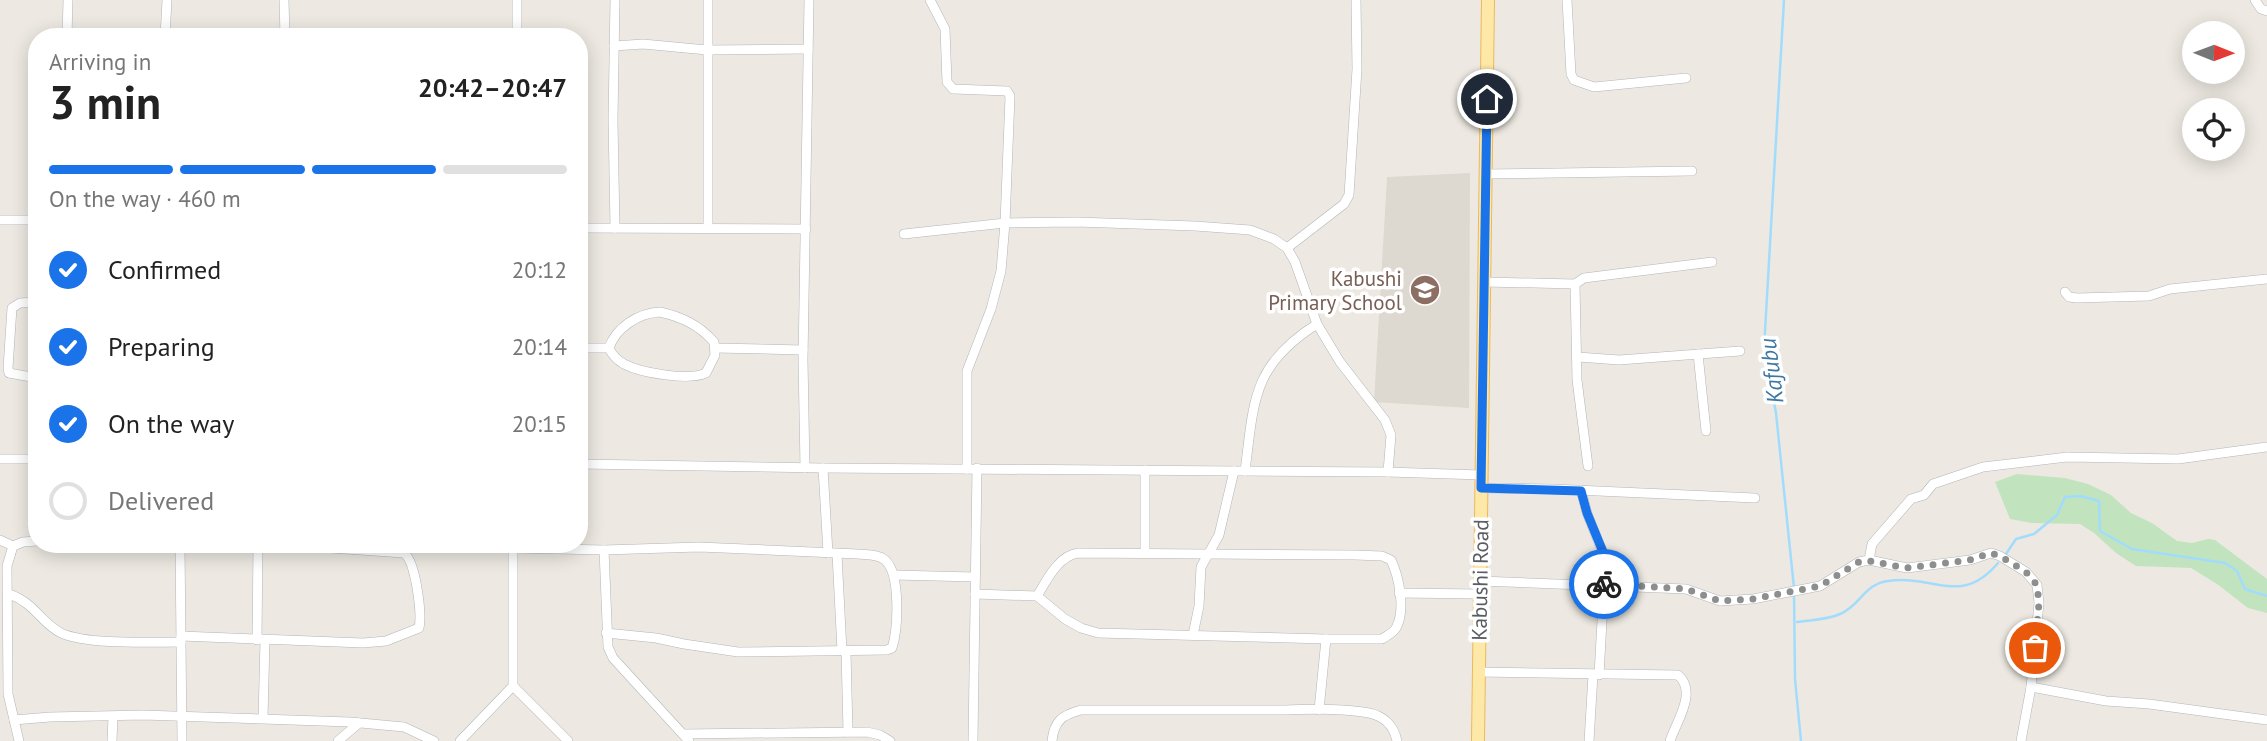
<!DOCTYPE html>
<html lang="en">
<head>
<meta charset="utf-8">
<style>
	body { margin:0; font-family:"PT Sans",sans-serif; background:#f2f2f2; color:#222; height:100vh; display:flex; flex-direction:column; font-size:26px; white-space:nowrap }
	* { box-sizing:border-box; margin:0 }
	p { font-size:23px; color:#767676 }
	.icon { flex:none; width:38px; height:38px; fill:none; stroke:currentColor; stroke-width:2; stroke-linecap:round; stroke-linejoin:round }
	.map { position:relative; flex:1; overflow:hidden }
	.details { position:absolute; left:28px; top:28px; width:560px; height:525px; display:flex; flex-direction:column; background:#fff; border-radius:28px; box-shadow:0 4px 18px #0003 }
	.details>* { flex:none }
	.needle { width:46px; rotate:91deg }
	.tools { position:absolute; left:2182px; top:21px; display:grid; gap:14px }
	.tools a { display:grid; place-items:center; width:63px; height:63px; border-radius:50%; background:#fff; box-shadow:0 4px 18px #0003; font-size:35px }
	.pin { position:absolute; display:grid; place-items:center; width:60px; height:60px; color:#fff; margin:-30px; border:4px solid #fff; border-radius:50%; box-shadow:0 2px 7px #0007 }
	.courier { position:absolute; display:grid; place-items:center; width:70px; height:70px; margin:-35px; border:5px solid #1a73e8; border-radius:50%; background:#fff; color:#222; box-shadow:0 2px 9px #0007 }
	.summary em { font-style:normal; font-weight:700 }
	.summary div { display:flex; flex-direction:column-reverse }
	.summary { display:flex; align-items:center; justify-content:space-between; height:119px; padding:0 21px }
	h1 { font-size:46px; font-weight:700; line-height:52px }
	.bar { display:grid; grid-template-columns:repeat(4,1fr); gap:10px 7px; align-content:center; height:84px; padding:0 21px }
	.bar i { height:9px; border-radius:5px; background:#e0e0e0 }
	.bar .on { background:#1a73e8 }
	.bar p { grid-column:span 4 }
	ol { padding:0 21px; list-style:none }
	li { display:flex; align-items:center; gap:21px; height:77px }
	li p { margin-inline-start:auto }
	li .icon { padding:7px; border-radius:50%; background:#1a73e8; color:#fff; stroke-width:4 }
	li:last-child { color:#767676 }
	li i { width:38px; height:38px; border:4px solid #e0e0e0; border-radius:50% }
	.map>svg:first-child { display:block }
	.education { fill:#ddd8d0 }
	.green { fill:#c1e4be }
	.lines { fill:none; stroke-linecap:round; stroke-linejoin:round }
	.stream { stroke:#a2dcfd; stroke-width:2.5 }
	.minor-casing { stroke:#b2b5b9; stroke-width:10 }
	.major-casing { stroke:#edb95a; stroke-width:14 }
	.minor { stroke:#fff; stroke-width:9 }
	.major { stroke:#fde8a7; stroke-width:12 }
	.done { stroke:#8d8f8f; stroke-width:7; stroke-dasharray:0 12.6 }
	.route { stroke:#1a73e8; stroke-width:9 }
	.labels { text-anchor:middle; dominant-baseline:central; stroke-width:7; stroke-linejoin:round; paint-order:stroke }
	.education-label { font-size:21px; fill:#785e54; stroke:#fff; text-anchor:end }
	.street-label { font-size:21px; fill:#5a5e62; stroke:#fff }
	.water-label { font-size:23px; font-style:italic; fill:#3d78a5; stroke:#fff }
</style>
</head>
<body>
<div class="map">
<svg width="2267" height="741" viewBox="0 0 2267 741">
	<rect width="100%" height="100%" fill="#ede9e2"/>
	<!-- education -->
	<polygon class="education" points="1470,173 1469,408 1374,402 1387,177"/>
	<!-- green -->
	<polygon class="green" points="2017,474 2065,478 2088,484 2111,495 2131,513 2152,523 2177,541 2192,543 2208,539 2215,540 2267,579 2267,613 2248,608 2217,584 2191,568 2136,566 2116,553 2094,533 2080,524 2032,523 2010,519 1995,482"/>
	<g class="lines">
		<!-- stream -->
		<g class="stream">
			<polyline points="1784,0 1764,349 1776,413 1794,588"/>
			<polyline points="2006,554 2016,539 2034,534 2057,515 2065,497 2080,496 2099,501 2100,531 2132,549 2225,563 2237,571 2245,589 2267,596"/>
			<polyline points="1794,594 1795,679 1801,741"/>
			<path d="M1797,622C1811,620 1827,620 1840,614C1860,606 1864,584 1888,581C1934,574 1961,607 1998,563"/>
		</g>
		<!-- minor casing -->
		<g class="minor-casing">
			<g id="minor">
				<polyline points="284,0 285,37"/>
				<polyline points="615,0 613,120 615,228"/>
				<polyline points="930,0 945,29 947,82 953,89 1007,91 1010,96 1005,223 1001,271 991,309 967,371 967,469"/>
				<polyline points="1567,0 1571,74 1574,80 1594,87 1686,78"/>
				<polyline points="2255,0 2261,9 2267,11"/>
				<polyline points="67,37 68,0"/>
				<polyline points="165,37 167,0"/>
				<polyline points="517,37 517,0"/>
				<polyline points="614,46 643,44 707,50 808,49"/>
				<polyline points="1486,174 1692,171"/>
				<polyline points="0,220 37,220"/>
				<polyline points="579,228 806,229"/>
				<polyline points="708,228 708,0"/>
				<polyline points="904,234 1005,223 1076,222 1195,226 1250,230 1274,239 1287,248 1295,262 1317,324 1340,362 1385,420 1391,435 1388,472"/>
				<polyline points="1287,248 1344,204 1349,195 1357,69 1356,0"/>
				<polyline points="1485,282 1575,284 1584,278 1712,262"/>
				<polyline points="1575,284 1577,380 1588,466"/>
				<polyline points="2065,292 2069,297 2077,298 2149,296 2170,289 2267,279"/>
				<polyline points="37,302 20,303 12,308 8,368 9,373 37,378"/>
				<path d="M660,312C682,317 699,325 714,342L715,355L706,373C689,381 641,373 624,364C617,360 612,355 609,348C616,327 639,313 660,312Z"/>
				<polyline points="579,348 609,348"/>
				<polyline points="715,348 803,350"/>
				<polyline points="1698,354 1706,431"/>
				<polyline points="1578,357 1619,360 1740,351"/>
				<polyline points="0,459 37,459"/>
				<polyline points="579,464 823,468 1388,472 1481,475"/>
				<polyline points="805,468 803,360 809,0"/>
				<polyline points="823,468 828,553"/>
				<path d="M1245,471C1254,401 1252,365 1317,324"/>
				<polyline points="1481,488 1553,489 1755,498"/>
				<polyline points="1581,490 1587,513 1603,553 1604,585 1599,675"/>
				<polyline points="0,540 13,546"/>
				<polyline points="180,544 182,741"/>
				<path d="M513,548L604,550L699,547L858,554C867,555 878,554 885,560C901,574 898,629 892,648L887,650L738,652L684,644L656,638L606,633"/>
				<polyline points="604,550 608,647 613,658 689,741"/>
				<polyline points="1145,553 1145,470"/>
				<polyline points="837,554 842,651"/>
				<polyline points="1869,560 1872,544 1911,499 1924,495 1933,484 1983,467 2067,457 2178,459 2267,447"/>
				<polyline points="894,575 975,577"/>
				<polyline points="1480,581 1686,589 1720,601 1753,599 1820,586 1859,562 1869,560 1907,568 1970,560 1991,553 2000,556 2026,572 2037,585 2039,603 2031,687 2106,701 2149,704 2267,720"/>
				<polyline points="1399,593 1480,594"/>
				<path d="M9,594C35,603 41,623 61,633C87,645 151,642 181,642"/>
				<path d="M975,594L1037,596L1065,619L1081,628L1098,633L1326,639H1382C1388,635 1393,633 1396,628C1406,610 1399,577 1391,560L1382,556L1355,555L1078,553C1058,556 1047,580 1037,596"/>
				<polyline points="1193,635 1199,606 1201,567 1219,535 1234,471"/>
				<path d="M181,636L363,643L386,641L419,628C422,614 416,562 404,553L273,544"/>
				<polyline points="257,640 258,544"/>
				<polyline points="846,651 848,732"/>
				<path d="M1478,672L1678,675C1698,692 1676,722 1670,741"/>
				<polyline points="513,686 568,741"/>
				<polyline points="1319,710 1326,639"/>
				<polyline points="263,718 265,640"/>
				<polyline points="14,720 50,717 143,715 350,722 404,727 434,741"/>
				<polyline points="683,734 867,732 880,735 890,741"/>
				<polyline points="19,741 8,694 7,566 13,546 23,542 37,541"/>
				<polyline points="112,741 113,717"/>
				<polyline points="338,741 359,723"/>
				<polyline points="460,741 513,686 513,544"/>
				<polyline points="973,741 977,468"/>
				<path d="M1052,741C1054,721 1062,715 1081,710C1143,710 1205,710 1268,710C1299,710 1339,707 1369,713C1384,716 1394,726 1397,741"/>
				<polyline points="1589,741 1593,675"/>
				<polyline points="2021,741 2031,687"/>
			</g>
		</g>
		<!-- major casing -->
		<g class="major-casing">
			<polyline id="major" points="1478,741 1488,0"/>
		</g>
		<!-- minor -->
		<use href="#minor" class="minor"/>
		<!-- major -->
		<use href="#major" class="major"/>
	</g>
	<g class="lines">
		<!-- done -->
		<polyline class="done" points="1604,584 1686,589 1720,601 1753,599 1820,586 1859,562 1869,561 1907,568 1970,560 1991,553 2000,556 2026,572 2037,585 2039,603 2035,648"/>
		<!-- route -->
		<polyline class="route" points="1487,99 1481,488 1581,491 1587,513 1603,552 1604,584"/>
	</g>
	<!-- icons -->
	<defs>
		<g id="school-disc" transform="scale(1.575)"><circle r="9.5" fill="#8d6e63" stroke="#fff"/><path d="M0-5L7-2L0 1L-7-2ZM-4 1L0 2.5L4 1V4Q0 6-4 4Z" fill="#fff"/></g>
	</defs>
	<g fill-rule="evenodd">
		<use href="#school-disc" x="1425" y="290"/>
	</g>
	<g class="labels">
		<!-- education labels -->
		<g class="education-label">
			<text x="1402" y="278">Kabushi<tspan x="1402" dy="24">Primary School</tspan></text>
		</g>
		<!-- street labels -->
		<g class="street-label">
			<text transform="translate(1480 580) rotate(-89)">Kabushi Road</text>
		</g>
		<!-- water labels -->
		<g class="water-label">
			<text transform="translate(1771 371) rotate(-97)">Kafubu</text>
		</g>
	</g>
</svg>
<div class="tools">
<a><svg class="needle" viewBox="-14 -14 28 28"><path d="M0-13l5 13h-10z" fill="#e53935"/><path d="M0 13l5-13h-10z" fill="#767676"/></svg></a>
<a><svg class="icon" aria-label="locate" viewBox="0 0 24 24"><circle cx="12" cy="12" r="6"/><path d="M12 2v4M12 18v4M2 12h4M18 12h4"/></svg></a>
</div>
<div class="pin" style="left:2035px;top:648px;background:#ea580c"><svg class="icon" aria-label="bag" viewBox="0 0 24 24"><path d="M5 8h14l-1 12H6zM9 8a3 3 0 0 1 6 0"/></svg></div>
<div class="pin" style="left:1487px;top:99px;background:#1f2937"><svg class="icon" aria-label="home" viewBox="0 0 24 24"><path d="M3 11l9-7 9 7M6 9v11h12V9"/></svg></div>
<div class="courier" style="left:1604px;top:584px"><svg class="icon" aria-label="bike" viewBox="0 0 24 24"><circle cx="6" cy="16" r="4"/><circle cx="18" cy="16" r="4"/><path d="M6 16l4-8h5l3 8M10 8l3 8H6M13 5h3"/></svg></div>
<section class="details">
<div class="summary"><div><h1>3 min</h1><p>Arriving in</p></div><em>20:42–20:47</em></div>
<div class="bar"><i class="on"></i><i class="on"></i><i class="on"></i><i></i><p>On the way · 460 m</p></div>
<ol>
<li><svg class="icon" aria-label="check" viewBox="0 0 24 24"><path d="M5 12l5 5 9-10"/></svg>Confirmed<p>20:12</p></li>
<li><svg class="icon" aria-label="check" viewBox="0 0 24 24"><path d="M5 12l5 5 9-10"/></svg>Preparing<p>20:14</p></li>
<li><svg class="icon" aria-label="check" viewBox="0 0 24 24"><path d="M5 12l5 5 9-10"/></svg>On the way<p>20:15</p></li>
<li><i></i>Delivered</li>
</ol>
</section>
</div>
</body>
</html>
